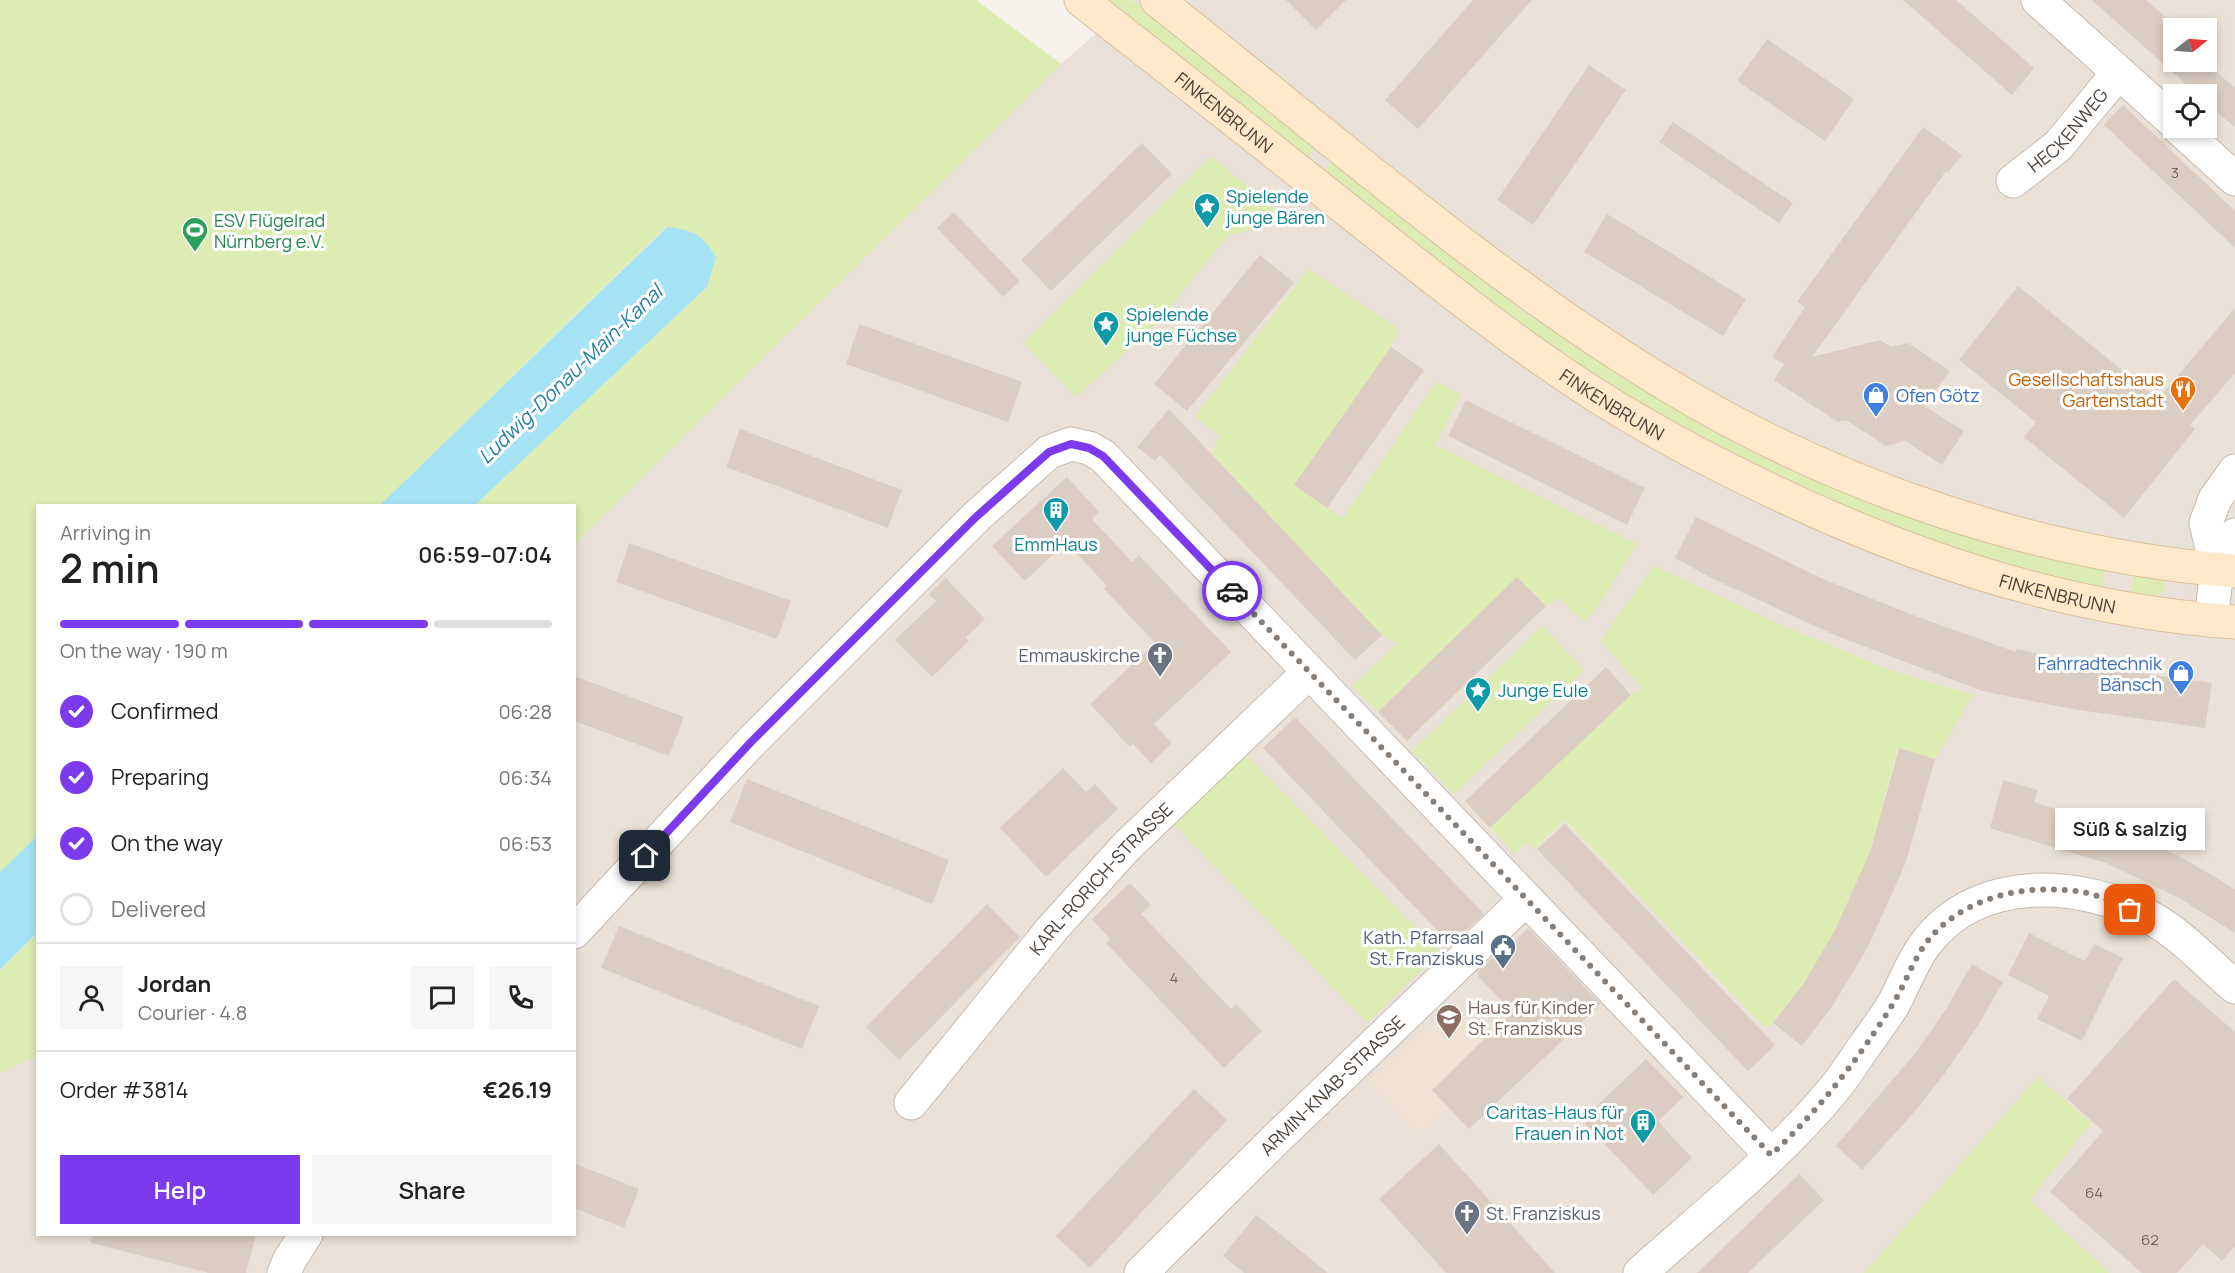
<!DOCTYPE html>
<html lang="en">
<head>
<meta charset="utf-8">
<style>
	body { margin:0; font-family:Manrope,sans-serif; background:#f6f6f6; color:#222; height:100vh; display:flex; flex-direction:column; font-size:22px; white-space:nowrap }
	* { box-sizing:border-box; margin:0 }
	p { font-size:20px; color:#767676 }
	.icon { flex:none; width:33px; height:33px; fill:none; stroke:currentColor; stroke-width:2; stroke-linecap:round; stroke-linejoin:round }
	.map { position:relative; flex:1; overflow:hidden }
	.sheet { position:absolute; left:36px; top:504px; width:540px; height:732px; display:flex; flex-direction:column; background:#fff; border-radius:0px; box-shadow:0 3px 9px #0003 }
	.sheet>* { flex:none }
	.needle { width:39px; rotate:73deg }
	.buttons { position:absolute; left:2163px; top:18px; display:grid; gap:12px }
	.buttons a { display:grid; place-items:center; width:54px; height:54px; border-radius:0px; background:#fff; box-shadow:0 3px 9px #0003; font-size:30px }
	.pin { position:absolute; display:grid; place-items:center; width:51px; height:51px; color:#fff; margin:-26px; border-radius:12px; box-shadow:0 3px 9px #0006 }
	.courier { position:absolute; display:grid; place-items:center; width:60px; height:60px; margin:-30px; border:4px solid #7c3aed; border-radius:50%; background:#fff; color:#222; box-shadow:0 2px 8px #0007 }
	.bubble { position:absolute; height:42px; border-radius:0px; background:#fff; box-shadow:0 3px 9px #0003; font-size:20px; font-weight:600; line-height:42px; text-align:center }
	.overview em { font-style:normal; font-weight:600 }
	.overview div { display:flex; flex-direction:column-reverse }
	.overview { display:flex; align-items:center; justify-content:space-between; height:102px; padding:0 24px }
	h1 { font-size:39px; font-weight:600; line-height:45px }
	.bar { display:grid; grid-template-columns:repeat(4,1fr); gap:9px 6px; align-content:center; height:72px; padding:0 24px }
	.bar i { height:8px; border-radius:4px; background:#e0e0e0 }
	.bar .selected { background:#7c3aed }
	.bar p { grid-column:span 4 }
	.line { display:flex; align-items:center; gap:15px; padding:0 24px; border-top:2px solid #e0e0e0 }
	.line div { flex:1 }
	.round { display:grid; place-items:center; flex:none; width:63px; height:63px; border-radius:0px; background:#f6f6f6 }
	ol { padding:0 24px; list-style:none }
	li { display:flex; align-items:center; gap:18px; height:66px }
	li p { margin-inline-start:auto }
	li .icon { padding:6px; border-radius:50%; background:#7c3aed; color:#fff; stroke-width:4 }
	li:last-child { color:#767676 }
	li i { width:33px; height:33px; border:3px solid #e0e0e0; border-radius:50% }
	.cta { display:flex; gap:12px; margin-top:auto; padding:12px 24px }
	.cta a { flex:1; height:69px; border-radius:0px; background:#7c3aed; color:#fff; font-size:24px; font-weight:600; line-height:69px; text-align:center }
	.cta a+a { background:#f6f6f6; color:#222 }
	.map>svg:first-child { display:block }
	.residential { fill:#eae2d8; fill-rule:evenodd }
	.education { fill:#f0e3d4 }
	.green { fill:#dcecb2 }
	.water { fill:#a5e3f5 }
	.building { fill:#dccdc2 }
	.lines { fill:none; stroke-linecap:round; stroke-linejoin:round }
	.street-casing { stroke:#c6baaf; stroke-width:35 }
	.secondary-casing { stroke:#dcbe9a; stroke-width:35 }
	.street { stroke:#fff; stroke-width:33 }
	.secondary { stroke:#ffe9cc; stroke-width:33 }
	.done { stroke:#877e77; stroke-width:6; stroke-dasharray:0 10.8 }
	.route { stroke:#7c3aed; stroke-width:8 }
	.labels { text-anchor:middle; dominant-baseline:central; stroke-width:6; stroke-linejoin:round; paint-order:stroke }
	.number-label { font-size:15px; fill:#6f635a }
	.street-label { font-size:18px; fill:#4b4038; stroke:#fff }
	.culture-label { font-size:18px; fill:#0d838f; stroke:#fff; text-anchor:start }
	.leisure-label { font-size:18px; fill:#27864d; stroke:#fff; text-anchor:start }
	.food-label { font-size:18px; fill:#c56008; stroke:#fff; text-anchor:end }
	.shop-label { font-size:18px; fill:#366cbe; stroke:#fff; text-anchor:start }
	.worship-label { font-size:18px; fill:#5b616d; stroke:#fff; text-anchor:end }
	.service-label { font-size:18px; fill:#4e5e75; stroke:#fff; text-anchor:end }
	.education-label { font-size:18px; fill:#785e54; stroke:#fff; text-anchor:start }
	.water-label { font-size:20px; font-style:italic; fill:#247f9c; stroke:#fff }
</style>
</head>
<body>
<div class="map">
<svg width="2235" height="1273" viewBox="0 0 2235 1273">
	<rect width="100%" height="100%" fill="#f6f1eb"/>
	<!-- residential -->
	<path class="residential" d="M1135,0H2235V1273H0V1073L37,1056L38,1234H574L575,544L1061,64ZM2174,28H2206V62H2174ZM2174,94H2206V128H2174ZM1781,625L1893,671L1973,695L1899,749L1870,852L1765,1028L1565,820L1535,848L1527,842L1516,854L1490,828L1643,688Z"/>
	<!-- education -->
	<polygon class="education" points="1453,1003 1521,1078 1469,1129 1449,1108 1419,1135 1368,1081"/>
	<!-- green -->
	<g class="green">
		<polygon points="0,0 976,0 1061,64 575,544 574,506 475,505 707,287 666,227 380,505 38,506 37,836 0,872"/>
		<polygon points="1108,0 1132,0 1316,148 1308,157"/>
		<path d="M1211,156L1274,209C1260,225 1249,232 1229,235L1155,325L1076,397L1023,343Z"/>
		<path d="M1332,161L1521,310L1630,379L2105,568L2101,588C1929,549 1765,482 1616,388C1513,323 1419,246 1325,170Z"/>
		<polygon points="1308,269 1399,329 1391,347 1295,486 1343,518 1436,382 1461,395 1435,445 1637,544 1598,606 1584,622 1559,598 1546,606 1517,577 1378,712 1352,686 1397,644 1382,635 1211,453 1220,436 1195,417"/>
		<polygon points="1654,566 1781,625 1893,671 1973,695 1935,759 1898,749 1870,852 1836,928 1804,983 1773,1023 1765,1028 1565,820 1534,849 1527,842 1515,854 1490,828 1631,695 1642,688 1600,641"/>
		<polygon points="2135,572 2161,578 2165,585 2164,591 2154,597 2131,593"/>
		<polygon points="1542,626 1584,670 1454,794 1412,751"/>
		<polygon points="1241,750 1440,952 1368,1023 1169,820"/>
		<polygon points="37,933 37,1056 0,1073 0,970"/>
		<polygon points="2038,1077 2091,1123 2029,1200 2110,1273 1864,1273"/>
	</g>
	<!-- water -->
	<g class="water">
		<path d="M667,227C694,230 701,234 716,257L707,287L475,505H380Z"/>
		<polygon points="37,836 37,933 0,970 0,872"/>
	</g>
	<!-- building -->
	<g class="building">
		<polygon points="1286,0 1346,0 1316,30"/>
		<polygon points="1473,0 1532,0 1418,129 1385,100"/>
		<polygon points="1903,0 1956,0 2034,68 2012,95"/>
		<polygon points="2092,0 2146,0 2178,28 2167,28 2174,34 2174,62 2205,62 2235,88 2235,127 2206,103 2206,94 2197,94"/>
		<polygon points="1767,39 1854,99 1825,141 1737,81"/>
		<polygon points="1589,65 1626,90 1533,225 1497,200"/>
		<polygon points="2123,105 2235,211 2235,248 2104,125"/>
		<polygon points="1673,122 1793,203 1779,223 1659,142"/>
		<polygon points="1923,127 1962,155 1948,173 1946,171 1812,357 1880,340 1891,347 1908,343 1950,371 1924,406 1964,431 1942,465 1905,441 1886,446 1846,420 1838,422 1774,380 1784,364 1772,357 1805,307 1797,302"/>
		<polygon points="1142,143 1172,174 1051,291 1021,260"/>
		<polygon points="954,212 1020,281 1003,297 937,228"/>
		<polygon points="1607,214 1746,299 1723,336 1584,252"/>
		<polygon points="1260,255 1294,283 1187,411 1154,384"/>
		<polygon points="2018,286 2158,399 2235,308 2235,373 2190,425 2195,429 2124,518 2024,437 2036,422 1959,360"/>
		<polygon points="859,324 1022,382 1008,422 846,364"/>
		<polygon points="1391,347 1424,370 1327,508 1294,485"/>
		<polygon points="1466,400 1645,488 1627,525 1448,436"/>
		<polygon points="1169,409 1382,635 1355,660 1160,455 1155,461 1137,447"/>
		<polygon points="740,429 902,490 888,528 726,467"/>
		<polygon points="1067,477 1099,512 1092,519 1132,562 1139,555 1231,652 1154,724 1172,743 1151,763 1133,744 1130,747 1090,704 1155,643 1104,589 1107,586 1066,542 1025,581 992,546"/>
		<polygon points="1696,517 1823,579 1918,617 2016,652 2017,649 2088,666 2212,683 2205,728 2072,709 1982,691 1837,636 1713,579 1675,558"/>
		<polygon points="629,543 791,601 777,639 616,582"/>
		<polygon points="1517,577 1546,606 1407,741 1378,712"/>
		<polygon points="946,578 985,619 966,637 969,641 932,677 895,640 936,601 929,594"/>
		<polygon points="1606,667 1631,695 1490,828 1465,801"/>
		<polygon points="574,676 684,717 669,756 574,721"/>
		<polygon points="1295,717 1484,914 1451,945 1263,748"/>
		<polygon points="1899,748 1935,759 1906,862 1868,947 1833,1005 1802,1046 1773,1023 1804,983 1836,928 1870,852"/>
		<polygon points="1063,768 1086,792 1095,784 1118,809 1046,877 1000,828"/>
		<polygon points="747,779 949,860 932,904 730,822"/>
		<polygon points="2003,780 2038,790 2034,802 2135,835 2179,856 2235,889 2235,933 2179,898 2106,863 1990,828"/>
		<polygon points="1565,824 1775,1045 1748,1071 1537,849"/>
		<polygon points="1130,883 1151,905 1141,914 1231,1009 1236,1004 1262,1031 1224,1068 1106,943 1110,939 1092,919"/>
		<polygon points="987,904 1020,937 899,1060 866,1027"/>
		<polygon points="619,926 819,1006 802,1049 601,968"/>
		<polygon points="1528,928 1601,1004 1469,1129 1432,1090 1512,1012 1478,976 1479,975 1477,972 1510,941 1512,944"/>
		<polygon points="2029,933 2085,961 2094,944 2123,958 2082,1041 2037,1019 2049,996 2008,975"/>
		<polygon points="1972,964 2003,982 1977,1027 1945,1073 1917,1109 1862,1170 1836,1146 1917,1051 1946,1009"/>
		<polygon points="2174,979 2235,1032 2235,1246 2222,1261 2203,1244 2177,1273 2142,1273 2050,1192 2103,1131 2067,1099"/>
		<polygon points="1646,1059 1683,1097 1658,1121 1692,1158 1653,1195 1582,1120"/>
		<polygon points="1194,1089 1227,1120 1090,1268 1056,1236"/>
		<polygon points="1439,1144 1555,1273 1446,1273 1379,1199"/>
		<polygon points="574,1163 639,1189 624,1228 574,1208"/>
		<polygon points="1799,1174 1824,1200 1748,1273 1697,1273"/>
		<polygon points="1256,1215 1279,1233 1328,1273 1244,1273 1223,1256"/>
		<polygon points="92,1234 256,1234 246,1273 209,1273 91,1243"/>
	</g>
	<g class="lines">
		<!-- street casing -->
		<g class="street-casing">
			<g id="street">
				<polyline points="2038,0 2174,122"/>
				<polyline points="2179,128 2235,179"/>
				<path id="s1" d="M2013,181L2058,146L2118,73"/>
				<polyline points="2217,570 2206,523 2215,499 2235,471"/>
				<polyline points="2211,620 2217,570 2235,535"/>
				<polyline points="574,932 751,742 976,517 1049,452 1071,444 1089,448 1103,456 1771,1155"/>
				<path id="s2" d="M911,1103L1052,929L1126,847L1309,672"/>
				<polyline points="284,1273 289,1261 306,1234"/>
				<path id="s3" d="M1141,1273L1275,1140L1526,899"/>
				<path d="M1640,1273C1705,1215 1779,1156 1834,1089C1846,1075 1855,1059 1866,1044C1875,1031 1886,1017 1894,1003C1904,984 1913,960 1926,943C1979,874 2081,880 2151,918C2181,934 2209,965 2235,987"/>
			</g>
		</g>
		<!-- secondary casing -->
		<g class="secondary-casing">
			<g id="secondary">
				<path id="s4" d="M1081,0C1175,73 1267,146 1360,220C1437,281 1514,343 1597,396C1651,430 1709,461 1768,489C1915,560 2071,611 2235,622"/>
				<path d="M1157,0C1327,134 1490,279 1676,390C1842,489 2041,556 2235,571"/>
			</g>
		</g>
		<!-- street -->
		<use href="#street" class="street"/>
		<!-- secondary -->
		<use href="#secondary" class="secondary"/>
	</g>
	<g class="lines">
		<!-- done -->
		<path class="done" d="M1232,591L1771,1155C1818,1111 1857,1061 1891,1007C1904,987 1912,962 1926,943C1962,896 2027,883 2083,892C2099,895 2115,904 2130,910"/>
		<!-- route -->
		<polyline class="route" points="645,856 751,742 976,517 1049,452 1071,444 1089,448 1103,456 1232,591"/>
	</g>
	<!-- icons -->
	<defs>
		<g id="sight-pin" transform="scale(1.35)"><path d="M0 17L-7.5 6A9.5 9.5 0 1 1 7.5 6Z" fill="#0f9aa8" stroke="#fff"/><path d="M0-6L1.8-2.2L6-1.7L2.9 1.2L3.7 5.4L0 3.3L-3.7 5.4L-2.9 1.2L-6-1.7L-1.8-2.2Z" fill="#fff"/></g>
		<g id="stadium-pin" transform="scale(1.35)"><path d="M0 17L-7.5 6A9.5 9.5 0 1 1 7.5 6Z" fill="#2e9e5b" stroke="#fff"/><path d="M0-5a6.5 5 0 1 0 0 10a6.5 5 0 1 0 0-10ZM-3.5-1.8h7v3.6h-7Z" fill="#fff"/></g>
		<g id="restaurant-pin" transform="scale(1.35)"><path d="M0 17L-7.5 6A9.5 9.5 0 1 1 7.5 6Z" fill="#e8710a" stroke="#fff"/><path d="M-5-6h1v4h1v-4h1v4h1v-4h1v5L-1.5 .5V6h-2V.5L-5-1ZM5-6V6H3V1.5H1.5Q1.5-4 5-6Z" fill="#fff"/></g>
		<g id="shop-pin" transform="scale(1.35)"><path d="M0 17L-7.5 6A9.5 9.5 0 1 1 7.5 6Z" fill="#3f7fe0" stroke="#fff"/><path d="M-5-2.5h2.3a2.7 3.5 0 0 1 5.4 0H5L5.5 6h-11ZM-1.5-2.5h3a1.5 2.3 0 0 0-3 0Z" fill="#fff"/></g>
		<g id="building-pin" transform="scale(1.35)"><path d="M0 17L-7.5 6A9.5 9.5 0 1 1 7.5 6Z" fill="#0f9aa8" stroke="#fff"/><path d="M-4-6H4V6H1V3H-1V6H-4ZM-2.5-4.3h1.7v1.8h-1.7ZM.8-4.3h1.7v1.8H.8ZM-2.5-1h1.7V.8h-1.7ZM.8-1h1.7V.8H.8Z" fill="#fff"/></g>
		<g id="church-pin" transform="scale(1.35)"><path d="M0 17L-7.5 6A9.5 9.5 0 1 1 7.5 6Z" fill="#6b7280" stroke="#fff"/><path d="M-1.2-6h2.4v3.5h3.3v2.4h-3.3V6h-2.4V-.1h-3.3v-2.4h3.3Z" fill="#fff"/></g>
		<g id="civic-pin" transform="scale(1.35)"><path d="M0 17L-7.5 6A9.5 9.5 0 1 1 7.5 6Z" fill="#5c6f8a" stroke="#fff"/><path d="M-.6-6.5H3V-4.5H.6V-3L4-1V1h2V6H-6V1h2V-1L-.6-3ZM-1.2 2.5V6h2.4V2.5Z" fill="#fff"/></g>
		<g id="school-pin" transform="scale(1.35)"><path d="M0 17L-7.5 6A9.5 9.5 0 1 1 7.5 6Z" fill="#8d6e63" stroke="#fff"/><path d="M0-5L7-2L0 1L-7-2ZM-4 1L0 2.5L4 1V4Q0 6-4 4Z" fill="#fff"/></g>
	</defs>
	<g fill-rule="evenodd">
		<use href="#sight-pin" x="1207" y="206"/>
		<use href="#stadium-pin" x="195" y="230"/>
		<use href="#sight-pin" x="1106" y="324"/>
		<use href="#restaurant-pin" x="2183" y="389"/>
		<use href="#shop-pin" x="1876" y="395"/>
		<use href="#building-pin" x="1056" y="510"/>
		<use href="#church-pin" x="1160" y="655"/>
		<use href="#shop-pin" x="2181" y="673"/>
		<use href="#sight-pin" x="1478" y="690"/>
		<use href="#civic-pin" x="1503" y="947"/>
		<use href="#school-pin" x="1449" y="1017"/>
		<use href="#building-pin" x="1643" y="1122"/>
		<use href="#church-pin" x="1467" y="1213"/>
	</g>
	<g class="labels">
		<!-- number labels -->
		<g class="number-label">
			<text x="2175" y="172">3</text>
			<text x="1174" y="977">4</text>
			<text x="2094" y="1192">64</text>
			<text x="2150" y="1239">62</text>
		</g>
		<!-- street labels -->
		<g class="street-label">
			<text stroke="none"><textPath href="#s4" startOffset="182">FINKENBRUNN</textPath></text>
			<text stroke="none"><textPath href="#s1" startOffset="75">HECKENWEG</textPath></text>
			<text stroke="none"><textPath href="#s4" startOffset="668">FINKENBRUNN</textPath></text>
			<text stroke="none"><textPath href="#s4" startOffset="1154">FINKENBRUNN</textPath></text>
			<text stroke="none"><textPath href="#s2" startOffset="294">KARL-RORICH-STRASSE</textPath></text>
			<text stroke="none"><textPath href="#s3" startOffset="268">ARMIN-KNAB-STRASSE</textPath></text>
		</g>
		<!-- culture labels -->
		<g class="culture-label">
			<text x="1226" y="196">Spielende<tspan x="1226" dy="21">junge Bären</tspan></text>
			<text x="1126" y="314">Spielende<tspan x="1126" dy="21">junge Füchse</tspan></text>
			<text x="1056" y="544" text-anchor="middle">EmmHaus</text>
			<text x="1498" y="690">Junge Eule</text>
			<text x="1624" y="1112" text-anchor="end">Caritas-Haus für<tspan x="1624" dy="21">Frauen in Not</tspan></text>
		</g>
		<!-- leisure labels -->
		<g class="leisure-label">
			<text x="214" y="220">ESV Flügelrad<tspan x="214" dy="21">Nürnberg e.V.</tspan></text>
		</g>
		<!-- food labels -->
		<g class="food-label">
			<text x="2164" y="379">Gesellschaftshaus<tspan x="2164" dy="21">Gartenstadt</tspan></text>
		</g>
		<!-- shop labels -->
		<g class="shop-label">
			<text x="1896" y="395">Ofen Götz</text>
			<text x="2162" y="663" text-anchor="end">Fahrradtechnik<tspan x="2162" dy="21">Bänsch</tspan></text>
		</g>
		<!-- worship labels -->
		<g class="worship-label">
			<text x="1140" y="655">Emmauskirche</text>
			<text x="1486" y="1213" text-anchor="start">St. Franziskus</text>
		</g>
		<!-- service labels -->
		<g class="service-label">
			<text x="1484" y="937">Kath. Pfarrsaal<tspan x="1484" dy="21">St. Franziskus</tspan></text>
		</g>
		<!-- education labels -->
		<g class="education-label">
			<text x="1468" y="1007">Haus für Kinder<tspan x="1468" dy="21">St. Franziskus</tspan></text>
		</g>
		<!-- water labels -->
		<g class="water-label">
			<text transform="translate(570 374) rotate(-44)">Ludwig-Donau-Main-Kanal</text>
		</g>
	</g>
</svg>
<div class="buttons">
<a><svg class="needle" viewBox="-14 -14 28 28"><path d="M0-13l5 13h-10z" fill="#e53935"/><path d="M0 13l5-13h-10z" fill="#767676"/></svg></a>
<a><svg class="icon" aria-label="locate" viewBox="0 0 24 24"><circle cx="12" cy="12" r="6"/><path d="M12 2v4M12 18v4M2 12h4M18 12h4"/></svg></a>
</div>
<div class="pin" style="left:2130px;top:910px;background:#ea580c"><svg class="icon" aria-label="bag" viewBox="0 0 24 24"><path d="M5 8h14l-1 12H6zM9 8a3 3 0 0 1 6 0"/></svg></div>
<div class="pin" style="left:645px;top:856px;background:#1f2937"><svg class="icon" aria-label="home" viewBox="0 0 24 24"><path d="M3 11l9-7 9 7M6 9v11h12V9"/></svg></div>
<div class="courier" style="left:1232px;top:591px"><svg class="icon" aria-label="car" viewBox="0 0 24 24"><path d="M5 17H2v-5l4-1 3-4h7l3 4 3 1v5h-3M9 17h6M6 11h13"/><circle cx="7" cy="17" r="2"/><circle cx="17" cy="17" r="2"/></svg></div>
<div class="bubble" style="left:2055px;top:808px;width:150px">Süß &amp; salzig</div>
<section class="sheet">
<div class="overview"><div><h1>2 min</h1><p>Arriving in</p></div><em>06:59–07:04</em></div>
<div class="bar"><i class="selected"></i><i class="selected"></i><i class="selected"></i><i></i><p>On the way · 190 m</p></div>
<ol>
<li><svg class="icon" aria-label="check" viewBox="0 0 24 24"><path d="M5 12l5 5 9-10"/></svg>Confirmed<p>06:28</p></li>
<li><svg class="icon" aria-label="check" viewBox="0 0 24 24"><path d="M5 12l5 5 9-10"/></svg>Preparing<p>06:34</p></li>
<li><svg class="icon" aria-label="check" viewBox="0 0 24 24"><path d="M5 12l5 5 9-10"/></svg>On the way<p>06:53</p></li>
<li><i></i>Delivered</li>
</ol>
<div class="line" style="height:108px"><a class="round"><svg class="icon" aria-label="person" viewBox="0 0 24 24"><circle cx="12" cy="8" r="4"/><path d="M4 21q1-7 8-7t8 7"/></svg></a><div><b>Jordan</b><p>Courier · 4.8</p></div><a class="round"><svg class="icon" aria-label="chat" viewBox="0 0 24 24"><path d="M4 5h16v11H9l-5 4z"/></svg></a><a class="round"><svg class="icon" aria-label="phone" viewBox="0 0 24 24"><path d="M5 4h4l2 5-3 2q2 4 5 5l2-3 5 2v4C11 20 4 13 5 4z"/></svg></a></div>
<div class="line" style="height:78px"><div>Order #3814</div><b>€26.19</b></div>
<div class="cta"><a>Help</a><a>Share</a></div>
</section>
</div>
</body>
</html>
